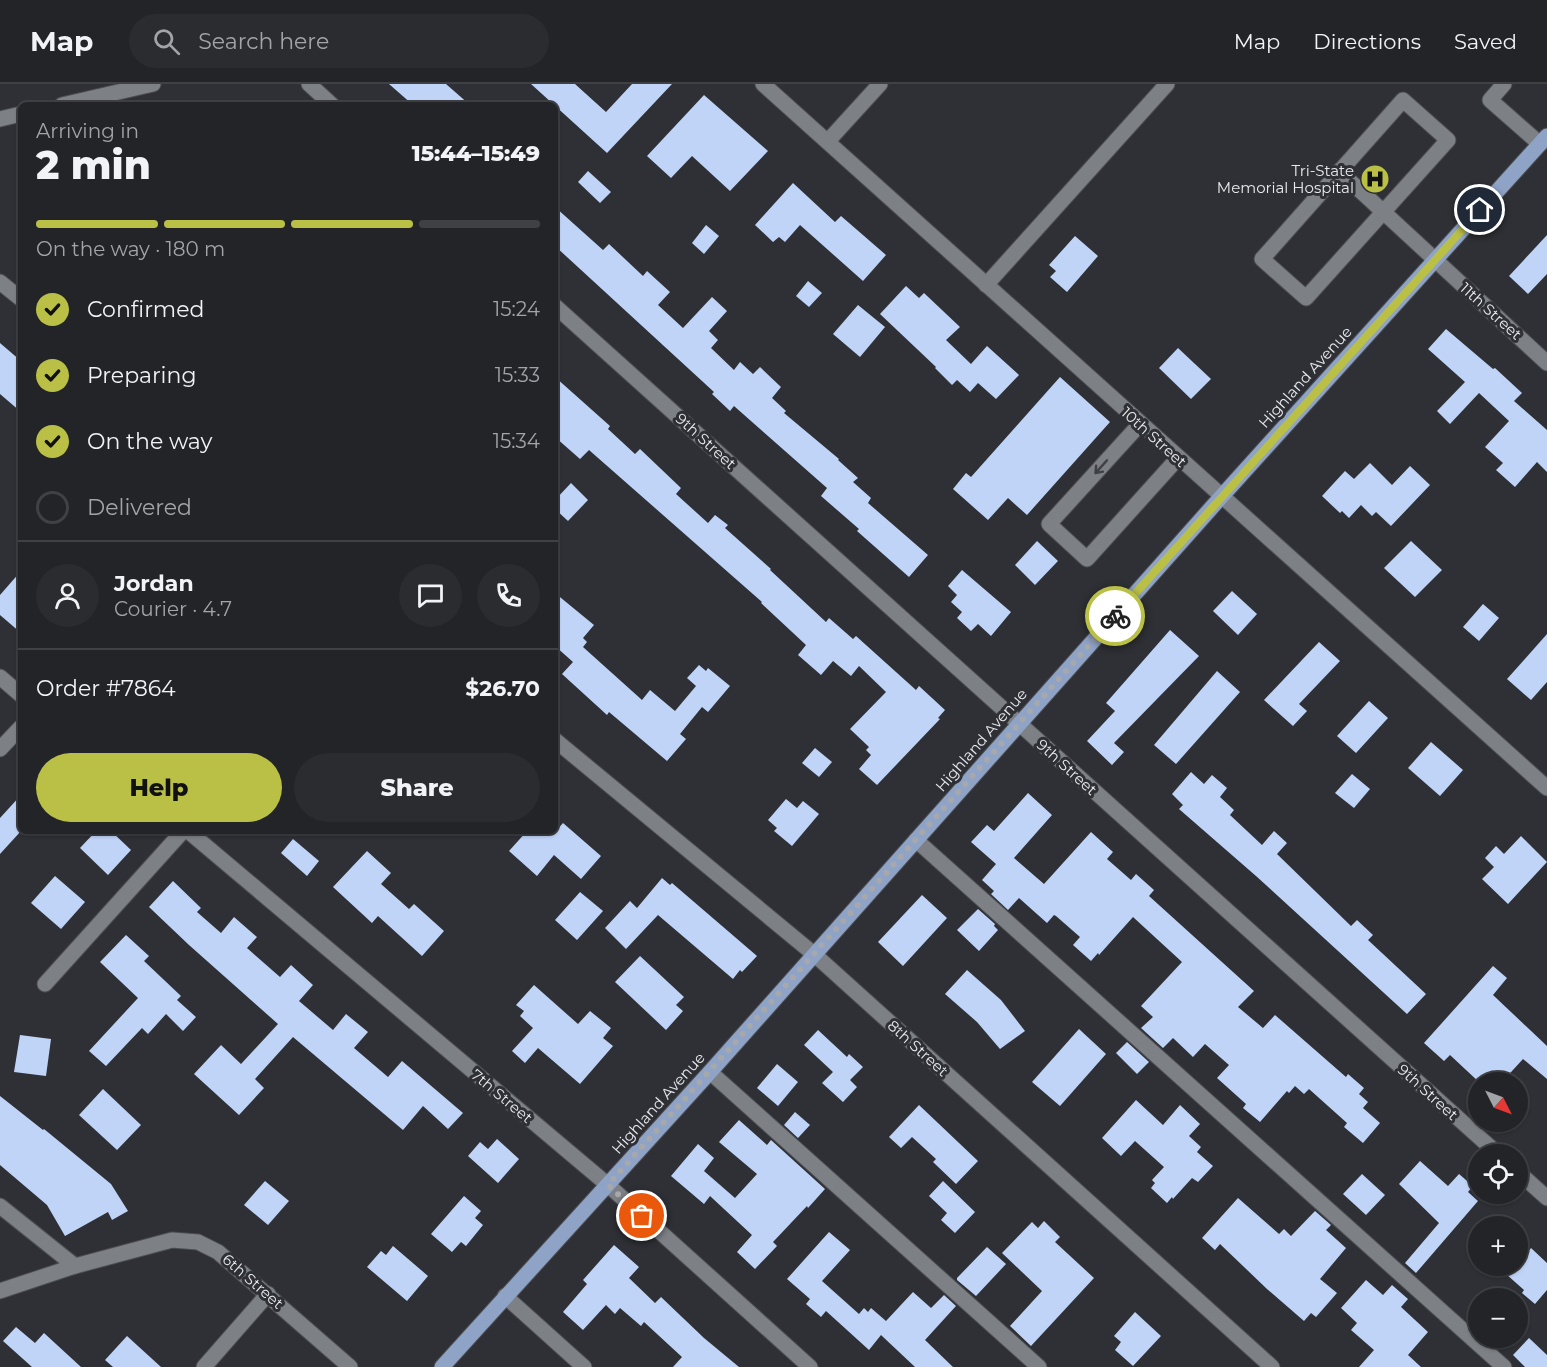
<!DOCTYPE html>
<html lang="en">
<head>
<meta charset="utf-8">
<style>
	body { margin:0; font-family:Montserrat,sans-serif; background:#2a2c30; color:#f1f3f6; height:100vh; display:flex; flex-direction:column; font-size:22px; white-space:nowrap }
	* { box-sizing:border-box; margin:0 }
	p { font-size:20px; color:#a2a4a8 }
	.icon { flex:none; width:33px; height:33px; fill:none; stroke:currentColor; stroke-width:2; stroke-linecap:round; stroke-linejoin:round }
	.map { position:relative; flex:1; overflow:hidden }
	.sheet { position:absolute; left:18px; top:18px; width:540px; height:732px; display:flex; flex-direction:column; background:#222428; border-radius:9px; box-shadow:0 2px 4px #0004,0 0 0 2px #3f4145 }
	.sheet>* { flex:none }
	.needle { width:39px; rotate:132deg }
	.buttons { position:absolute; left:1468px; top:988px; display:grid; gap:12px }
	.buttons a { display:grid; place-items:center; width:60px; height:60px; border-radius:50%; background:#222428; box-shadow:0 2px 4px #0004,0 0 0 2px #3f4145; font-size:30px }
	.pin { position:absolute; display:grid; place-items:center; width:51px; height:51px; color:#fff; margin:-26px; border:3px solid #fff; border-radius:50%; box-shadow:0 2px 6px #0007 }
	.courier { position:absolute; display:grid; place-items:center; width:60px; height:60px; margin:-30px; border:4px solid #bac046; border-radius:50%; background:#fff; color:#222; box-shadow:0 2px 8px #0007 }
	.overview em { font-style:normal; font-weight:800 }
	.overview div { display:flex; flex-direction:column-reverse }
	.overview { display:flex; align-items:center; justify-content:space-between; height:102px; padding:0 18px }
	h1 { font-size:39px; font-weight:800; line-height:45px }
	.bar { display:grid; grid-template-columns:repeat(4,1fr); gap:9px 6px; align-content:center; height:72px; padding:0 18px }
	.bar i { height:8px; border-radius:4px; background:#3f4145 }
	.bar .selected { background:#bac046 }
	.bar p { grid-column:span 4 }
	.line { display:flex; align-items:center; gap:15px; padding:0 18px; border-top:2px solid #3f4145 }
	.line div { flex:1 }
	.round { display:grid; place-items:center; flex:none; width:63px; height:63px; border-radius:32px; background:#2a2c30 }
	ol { padding:0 18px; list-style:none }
	li { display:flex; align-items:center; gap:18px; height:66px }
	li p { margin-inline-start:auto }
	li .icon { padding:6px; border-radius:50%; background:#bac046; color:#111; stroke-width:4 }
	li:last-child { color:#a2a4a8 }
	li i { width:33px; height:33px; border:3px solid #3f4145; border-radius:50% }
	.action { display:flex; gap:12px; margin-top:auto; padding:12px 18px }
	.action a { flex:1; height:69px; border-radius:36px; background:#bac046; color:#111; font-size:24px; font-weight:800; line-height:69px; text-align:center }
	.action a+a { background:#2a2c30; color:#f1f3f6 }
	header { display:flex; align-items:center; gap:36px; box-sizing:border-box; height:84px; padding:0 30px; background:#222428; border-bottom:2px solid #3f4145 }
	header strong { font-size:28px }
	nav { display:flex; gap:33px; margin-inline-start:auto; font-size:21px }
	.search { width:420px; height:54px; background:#2a2c30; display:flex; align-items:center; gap:15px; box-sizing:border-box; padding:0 21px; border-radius:33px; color:#a2a4a8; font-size:22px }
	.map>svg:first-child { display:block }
	.building { fill:#c0d4f8 }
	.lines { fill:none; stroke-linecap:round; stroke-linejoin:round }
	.minor-casing { stroke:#4c4e52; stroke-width:17 }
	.major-casing { stroke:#4c4e52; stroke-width:17 }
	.minor { stroke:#7d8085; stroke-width:15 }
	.major { stroke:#8fa3c7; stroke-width:15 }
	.oneway { stroke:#3e4045 }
	.done { stroke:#a6a8ac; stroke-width:6; stroke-dasharray:0 10.8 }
	.route { stroke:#bac046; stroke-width:8 }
	.labels { text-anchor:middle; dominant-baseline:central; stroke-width:6; stroke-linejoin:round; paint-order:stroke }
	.poi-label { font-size:15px; fill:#e7e9ec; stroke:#2e3035; text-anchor:end }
	.street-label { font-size:15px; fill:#e7e9ec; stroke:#2e3035 }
</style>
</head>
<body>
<header>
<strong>Map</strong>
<div class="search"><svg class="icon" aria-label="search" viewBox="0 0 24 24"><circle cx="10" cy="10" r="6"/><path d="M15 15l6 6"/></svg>Search here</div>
<nav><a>Map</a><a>Directions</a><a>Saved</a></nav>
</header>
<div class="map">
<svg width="1547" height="1283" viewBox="0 0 1547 1283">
	<rect width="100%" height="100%" fill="#2e3035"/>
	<!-- building -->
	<g class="building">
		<polygon points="389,0 446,0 470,21 413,21"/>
		<polygon points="531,0 575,0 606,28 632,0 672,0 607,69"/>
		<polygon points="704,11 768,67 730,107 692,72 671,94 647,72"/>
		<polygon points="588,87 611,108 600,119 578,98"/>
		<polygon points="793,99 835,138 841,132 886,171 863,197 800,141 785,158 779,153 773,158 755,141"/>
		<polygon points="555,123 603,166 609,160 643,192 647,187 670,208 658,221 683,244 712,213 727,227 709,247 718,256 711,264 734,286 740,278 753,290 760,283 781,303 772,314 786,327 784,329 839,375 838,376 858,394 853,398 871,414 868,419 928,471 909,493 857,447 859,445 821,412 827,404 734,322 730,327 712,310 714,308 555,162"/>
		<polygon points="706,141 719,152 704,170 692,159"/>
		<polygon points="1547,151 1547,190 1528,210 1509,192"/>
		<polygon points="1075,152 1098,172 1067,208 1050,193 1056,187 1049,181"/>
		<polygon points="808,197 822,209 809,223 796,212"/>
		<polygon points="906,202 919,214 924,209 960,243 946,256 971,280 987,262 1019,291 996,315 978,299 970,308 957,296 952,301 935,284 936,283 880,230"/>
		<polygon points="858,221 885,243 860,273 833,250"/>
		<polygon points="1446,245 1493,285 1495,284 1522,309 1514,317 1547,346 1547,388 1537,378 1515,403 1496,386 1503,379 1485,363 1509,337 1479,309 1450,340 1437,327 1465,298 1428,265"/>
		<polygon points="0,259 21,277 21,328 0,310"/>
		<polygon points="1178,264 1211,295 1191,315 1159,284"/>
		<polygon points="555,293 610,342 608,345 635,370 640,365 681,404 676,410 708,439 715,431 728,441 725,444 771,485 770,486 826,538 829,534 853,555 856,552 916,606 919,602 945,626 938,634 940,635 877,701 859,685 871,671 866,666 869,663 850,645 886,608 859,582 851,592 833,577 821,591 798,571 806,561 761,519 762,518 589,366 580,375 555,353"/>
		<polygon points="1060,293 1110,338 1027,431 1008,414 988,436 953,405 966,389 971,393"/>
		<polygon points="1370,379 1392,401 1410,382 1430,401 1391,442 1376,428 1372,432 1361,421 1349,434 1342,427 1340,429 1322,412 1345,387 1354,395"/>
		<polygon points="571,399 588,416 568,437 555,425 555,416"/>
		<polygon points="1037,457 1058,477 1035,501 1015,481"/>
		<polygon points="1411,457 1442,486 1415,513 1384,484"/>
		<polygon points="962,486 1011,528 991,552 978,540 971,547 957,534 962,528 951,518 957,511 948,502"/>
		<polygon points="21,487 21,549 0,531 0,511"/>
		<polygon points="1232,507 1257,530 1238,551 1213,527"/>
		<polygon points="555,509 594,541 583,554 587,558 583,563 642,616 650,606 675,627 696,602 687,594 699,581 706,587 708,584 730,602 708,628 702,623 680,650 686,655 667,677 609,628 607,631 562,590 573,578 555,562"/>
		<polygon points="1483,520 1499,534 1479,557 1463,543"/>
		<polygon points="1170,546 1199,572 1114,659 1124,668 1112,681 1087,657 1115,627 1106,619"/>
		<polygon points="1547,550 1547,598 1531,616 1507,595"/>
		<polygon points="1319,558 1340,577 1299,620 1307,627 1293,642 1264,616"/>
		<polygon points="1217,587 1240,608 1176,680 1154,661"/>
		<polygon points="1369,617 1388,634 1356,669 1337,652"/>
		<polygon points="1431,658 1463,686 1440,712 1408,684"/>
		<polygon points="815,664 832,678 819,693 802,679"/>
		<polygon points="1191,688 1204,700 1212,691 1227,704 1220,713 1234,726 1230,731 1262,761 1274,747 1287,759 1277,770 1351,842 1357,836 1373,851 1368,856 1426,910 1407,930 1256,792 1179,725 1183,721 1172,710"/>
		<polygon points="1352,690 1370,705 1354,724 1335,709"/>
		<polygon points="1028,709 1052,731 1014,774 1044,800 1091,748 1113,768 1107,775 1131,796 1136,790 1154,806 1149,812 1254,907 1238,923 1263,944 1275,931 1346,993 1348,990 1364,1004 1359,1010 1368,1018 1363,1024 1380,1039 1363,1059 1344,1043 1347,1039 1309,1005 1304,1010 1295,1002 1289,1009 1287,1007 1260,1038 1243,1024 1246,1020 1217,994 1229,981 1205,960 1193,973 1173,954 1163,964 1141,944 1153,933 1141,922 1182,878 1133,833 1099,871 1098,869 1091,877 1073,861 1080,853 1056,832 1054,831 1047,839 1019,814 1008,826 991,810 994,807 982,796 996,780 971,758 987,741 994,747"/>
		<polygon points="21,711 21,747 0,770 0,734"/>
		<polygon points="786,715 797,724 803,717 819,730 792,762 774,747 777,744 768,736"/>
		<polygon points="563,739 601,772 581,795 554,771 537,792 509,767 527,747 556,747"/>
		<polygon points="96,747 111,747 131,766 108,791 80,764"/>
		<polygon points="1521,752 1547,778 1508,820 1482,795 1494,783 1485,774 1496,762 1504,770"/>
		<polygon points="293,755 319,777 307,792 281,769"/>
		<polygon points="367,767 391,789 381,800 409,825 414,820 444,847 422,872 378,832 372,839 333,803"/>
		<polygon points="55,792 85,818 61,845 31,819"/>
		<polygon points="662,794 670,801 672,799 757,872 742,888 740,886 733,895 658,831 626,865 605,844 630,817 637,824"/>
		<polygon points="173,797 201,824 197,828 221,849 234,833 257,853 247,864 280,893 291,881 313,901 299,917 333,946 346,930 368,948 354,964 388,993 402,977 463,1029 448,1045 423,1022 403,1046 293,953 255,995 264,1004 239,1031 194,990 221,961 241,980 278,940 189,861 149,823"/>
		<polygon points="580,808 603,827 577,856 555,836"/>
		<polygon points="922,811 947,834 903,882 878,858"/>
		<polygon points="978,825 995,840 994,842 998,846 979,867 957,846"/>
		<polygon points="126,851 149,872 144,877 181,912 177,916 196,933 183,947 166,930 148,950 142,944 106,982 89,967 138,914 100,878"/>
		<polygon points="640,872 684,913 676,921 683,927 666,946 615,898"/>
		<polygon points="1493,882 1507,894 1493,911 1547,962 1547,995 1523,975 1501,999 1480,999 1450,971 1444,977 1424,959"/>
		<polygon points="967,886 1001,916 1025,947 1000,965 977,938 945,910"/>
		<polygon points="534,901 578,940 590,927 611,944 603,954 613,962 580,1000 538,964 525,979 512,967 533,944 520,932 524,927 516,921"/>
		<polygon points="1079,945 1106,970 1060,1022 1032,998"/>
		<polygon points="818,946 847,973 849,970 863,983 850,996 857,1003 843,1018 822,999 833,988 804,961"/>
		<polygon points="20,951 51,955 46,992 14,988"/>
		<polygon points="1127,958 1149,978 1137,990 1116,969"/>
		<polygon points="777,980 798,998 778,1022 757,1004"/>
		<polygon points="103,1005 141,1041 117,1066 79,1031"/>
		<polygon points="0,1012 43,1046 44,1045 111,1100 128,1127 112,1136 108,1128 65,1152 47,1121 0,1081"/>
		<polygon points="1136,1016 1163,1041 1180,1021 1200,1040 1189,1052 1201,1063 1197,1068 1213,1082 1198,1098 1192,1094 1173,1115 1172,1113 1167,1119 1151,1104 1155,1099 1152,1096 1164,1083 1135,1057 1121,1072 1102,1054"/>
		<polygon points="919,1021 978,1077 956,1100 933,1078 936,1075 912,1053 901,1064 889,1053"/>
		<polygon points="795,1028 810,1041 798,1054 784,1041"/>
		<polygon points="739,1036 767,1061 771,1056 825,1105 808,1124 807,1122 773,1158 777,1162 755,1185 737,1168 752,1151 710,1112 704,1120 671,1092 698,1060 714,1074 704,1087 735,1114 757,1090 719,1058"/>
		<polygon points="497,1055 519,1075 498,1099 468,1072 480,1058 488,1065"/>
		<polygon points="1420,1077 1448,1102 1459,1090 1473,1102 1468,1108 1478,1117 1416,1189 1405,1179 1439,1139 1399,1100"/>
		<polygon points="1362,1090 1385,1111 1366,1131 1343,1110"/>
		<polygon points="265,1097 289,1117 268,1141 244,1121"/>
		<polygon points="943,1097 975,1128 955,1149 941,1136 947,1129 929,1112"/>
		<polygon points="464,1112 481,1127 475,1134 483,1141 466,1162 461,1158 452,1168 431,1150"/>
		<polygon points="1238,1114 1279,1150 1284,1145 1291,1152 1315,1127 1331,1141 1326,1146 1346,1164 1320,1195 1337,1209 1316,1233 1311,1229 1304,1237 1267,1205 1220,1160 1215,1166 1202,1154"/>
		<polygon points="1044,1137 1060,1153 1055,1158 1094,1194 1031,1262 1010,1242 1042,1207 1002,1169 1032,1138 1038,1144"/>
		<polygon points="829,1148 850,1166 822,1197 859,1230 864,1224 868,1228 871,1224 886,1237 913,1208 931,1224 944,1211 956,1222 925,1256 953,1283 915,1283 881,1251 869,1266 826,1227 821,1233 806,1220 810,1215 787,1195"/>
		<polygon points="1518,1158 1528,1168 1531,1164 1547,1179 1547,1206 1535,1220 1522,1209 1524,1206 1497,1182 1518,1182"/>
		<polygon points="614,1161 639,1183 629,1194 655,1219 661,1213 704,1254 739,1283 673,1283 682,1273 644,1238 641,1242 620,1224 615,1230 606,1221 583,1246 563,1228 587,1200 583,1196"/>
		<polygon points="393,1162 428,1192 407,1217 367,1183 381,1167 386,1171"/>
		<polygon points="987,1163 1006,1180 976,1212 957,1196 957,1194"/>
		<polygon points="1366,1196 1383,1211 1392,1201 1408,1215 1401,1223 1428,1248 1408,1271 1421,1283 1359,1283 1374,1266 1351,1246 1357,1239 1341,1224"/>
		<polygon points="1135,1228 1161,1252 1133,1282 1115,1266 1121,1258 1114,1252"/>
		<polygon points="16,1243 35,1259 44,1249 81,1283 32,1283 3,1257"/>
		<polygon points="127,1252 161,1283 113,1283 105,1276"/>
		<polygon points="1529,1254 1547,1271 1547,1283 1525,1283 1513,1271"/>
	</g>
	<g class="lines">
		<!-- minor casing -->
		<g class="minor-casing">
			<g id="minor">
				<polyline points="309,0 332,21"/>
				<polyline points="763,0 1547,704"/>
				<polyline points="1504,0 1490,16 1540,60"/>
				<polygon points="1403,16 1448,56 1306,214 1262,175"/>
				<polyline points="62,21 153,0"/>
				<polyline points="0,35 21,30"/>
				<polyline points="828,57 880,0"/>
				<polyline points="1339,87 1547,279"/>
				<polyline points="0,198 21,215"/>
				<polyline points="986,201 1167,0"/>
				<polyline points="555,222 1499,1071"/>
				<polyline points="1140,340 1049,440 1087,475 1178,374"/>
				<polyline points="0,593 21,611"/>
				<polyline points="555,656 815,871 1272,1283"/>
				<polyline points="0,665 21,643"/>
				<polyline points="188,747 608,1101 810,1283"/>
				<polyline points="916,756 1504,1283"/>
				<polyline points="45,900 183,747"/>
				<polyline points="710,988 1039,1283"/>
				<polyline points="1518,1088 1547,1114"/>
				<polyline points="0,1122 75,1182"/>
				<polyline points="0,1207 75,1182 172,1156 198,1158 218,1168 350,1283"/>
				<polyline points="505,1212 584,1283"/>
				<polyline points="204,1283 268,1210"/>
			</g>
		</g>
		<!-- major casing -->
		<g class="major-casing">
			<polyline id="major" points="442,1283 710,988 1221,413 1547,52"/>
		</g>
		<!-- minor -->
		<use href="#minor" class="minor"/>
		<!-- major -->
		<use href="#major" class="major"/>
	</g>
	<!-- one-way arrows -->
	<defs><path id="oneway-shaft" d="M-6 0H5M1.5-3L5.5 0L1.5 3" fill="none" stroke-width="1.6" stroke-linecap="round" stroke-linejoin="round" transform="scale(1.5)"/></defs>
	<use class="oneway" href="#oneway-shaft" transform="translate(1101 383) rotate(132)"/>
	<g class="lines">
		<!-- done -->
		<polyline class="done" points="642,1132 608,1101 1115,532"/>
		<!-- route -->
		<polyline class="route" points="1115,532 1480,126"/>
	</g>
	<!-- icons -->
	<defs>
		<g id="hospital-disc" transform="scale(1.5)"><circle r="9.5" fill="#bac046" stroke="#2e3035"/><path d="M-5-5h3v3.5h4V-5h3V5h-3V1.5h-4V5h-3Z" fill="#111"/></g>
	</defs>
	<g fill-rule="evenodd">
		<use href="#hospital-disc" x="1375" y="95"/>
	</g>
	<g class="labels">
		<!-- poi labels -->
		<g class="poi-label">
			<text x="1354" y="86">Tri-State<tspan x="1354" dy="17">Memorial Hospital</tspan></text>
		</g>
		<!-- street labels -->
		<g class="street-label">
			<text transform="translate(1491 227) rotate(42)">11th Street</text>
			<text transform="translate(1305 293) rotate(-48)">Highland Avenue</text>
			<text transform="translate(1154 353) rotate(42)">10th Street</text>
			<text transform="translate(706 357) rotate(42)">9th Street</text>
			<text transform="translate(981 656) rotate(-49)">Highland Avenue</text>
			<text transform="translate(1067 683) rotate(42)">9th Street</text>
			<text transform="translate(918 964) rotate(42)">8th Street</text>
			<text transform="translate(1428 1008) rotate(42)">9th Street</text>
			<text transform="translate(502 1012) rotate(40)">7th Street</text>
			<text transform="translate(658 1019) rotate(-48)">Highland Avenue</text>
			<text transform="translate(253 1197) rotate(41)">6th Street</text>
		</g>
	</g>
</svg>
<div class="buttons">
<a><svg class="needle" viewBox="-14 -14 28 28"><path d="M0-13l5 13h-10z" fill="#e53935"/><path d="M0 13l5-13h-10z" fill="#a2a4a8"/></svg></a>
<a><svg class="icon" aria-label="locate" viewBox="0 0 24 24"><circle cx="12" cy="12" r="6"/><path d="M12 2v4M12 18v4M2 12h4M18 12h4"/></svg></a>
<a>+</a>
<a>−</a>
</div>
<div class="pin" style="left:642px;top:1132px;background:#ea580c"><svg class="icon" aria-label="bag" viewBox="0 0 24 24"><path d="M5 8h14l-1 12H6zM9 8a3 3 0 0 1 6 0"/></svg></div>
<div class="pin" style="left:1480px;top:126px;background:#1f2937"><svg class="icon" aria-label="home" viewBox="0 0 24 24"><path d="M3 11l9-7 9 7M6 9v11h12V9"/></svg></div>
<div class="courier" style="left:1115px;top:532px"><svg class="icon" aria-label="bike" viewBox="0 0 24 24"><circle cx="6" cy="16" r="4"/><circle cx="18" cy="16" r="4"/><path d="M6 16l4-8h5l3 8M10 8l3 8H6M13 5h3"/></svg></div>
<section class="sheet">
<div class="overview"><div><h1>2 min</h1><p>Arriving in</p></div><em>15:44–15:49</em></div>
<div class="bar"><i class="selected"></i><i class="selected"></i><i class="selected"></i><i></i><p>On the way · 180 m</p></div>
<ol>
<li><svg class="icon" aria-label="check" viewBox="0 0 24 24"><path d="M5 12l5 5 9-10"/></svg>Confirmed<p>15:24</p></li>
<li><svg class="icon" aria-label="check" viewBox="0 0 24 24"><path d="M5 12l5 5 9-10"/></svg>Preparing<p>15:33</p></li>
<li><svg class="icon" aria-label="check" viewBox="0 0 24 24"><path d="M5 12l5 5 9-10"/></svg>On the way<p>15:34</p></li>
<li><i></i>Delivered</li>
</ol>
<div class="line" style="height:108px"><a class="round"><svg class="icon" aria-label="person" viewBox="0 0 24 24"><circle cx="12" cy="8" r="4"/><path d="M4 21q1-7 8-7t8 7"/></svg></a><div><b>Jordan</b><p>Courier · 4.7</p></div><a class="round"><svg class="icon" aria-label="chat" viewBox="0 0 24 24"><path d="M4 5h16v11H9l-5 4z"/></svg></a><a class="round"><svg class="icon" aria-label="phone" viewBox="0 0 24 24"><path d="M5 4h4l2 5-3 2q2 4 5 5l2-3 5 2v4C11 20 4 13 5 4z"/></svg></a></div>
<div class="line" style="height:78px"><div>Order #7864</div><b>$26.70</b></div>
<div class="action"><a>Help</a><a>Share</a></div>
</section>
</div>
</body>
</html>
